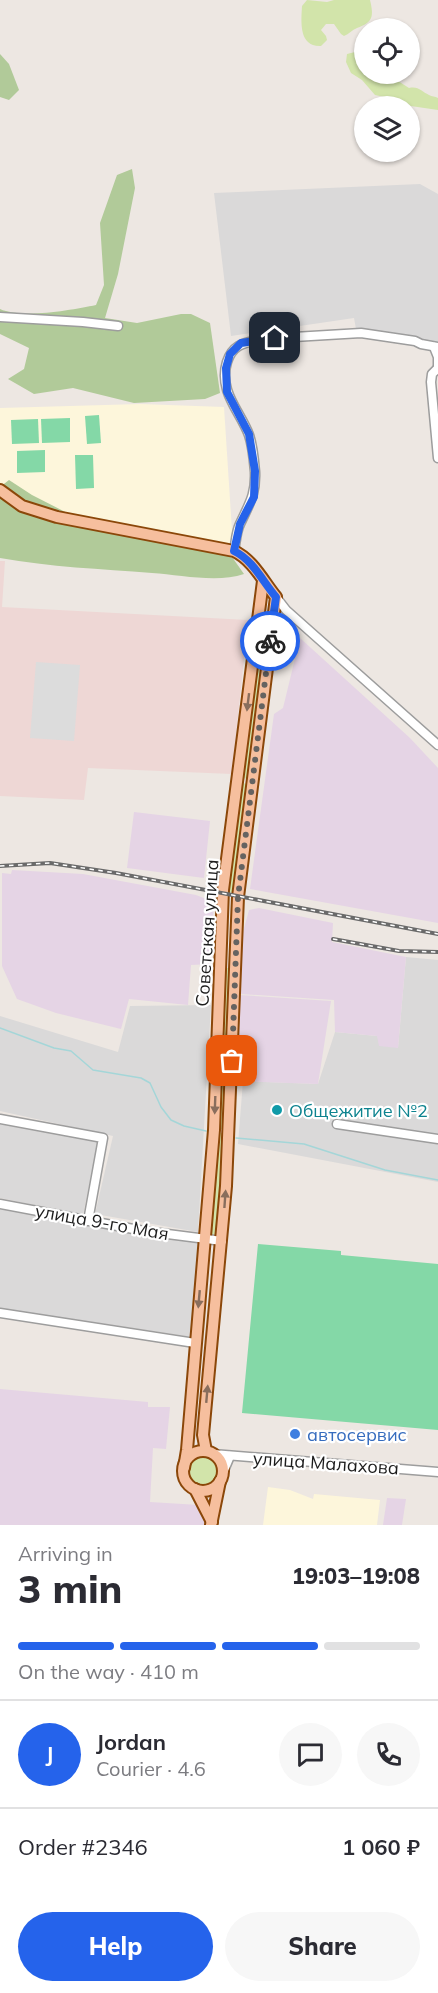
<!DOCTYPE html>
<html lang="en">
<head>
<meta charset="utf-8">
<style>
	body { margin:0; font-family:Mulish,sans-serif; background:#f7f7f7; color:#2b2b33; height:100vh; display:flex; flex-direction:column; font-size:22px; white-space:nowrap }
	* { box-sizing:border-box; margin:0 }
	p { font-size:20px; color:#7c7c81 }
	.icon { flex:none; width:33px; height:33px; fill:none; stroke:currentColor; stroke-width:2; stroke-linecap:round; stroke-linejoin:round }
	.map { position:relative; height:1525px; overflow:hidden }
	.details { display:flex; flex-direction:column; background:#fff; flex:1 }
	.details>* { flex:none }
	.fabs { position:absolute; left:354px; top:18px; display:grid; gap:12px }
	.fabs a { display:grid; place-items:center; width:66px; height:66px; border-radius:50%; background:#fff; box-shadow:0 2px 4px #0004; font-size:30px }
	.pin { position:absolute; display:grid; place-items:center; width:51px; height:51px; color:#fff; margin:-26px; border-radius:12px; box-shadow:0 3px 9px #0006 }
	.courier { position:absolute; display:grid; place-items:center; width:60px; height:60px; margin:-30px; border:4px solid #2563eb; border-radius:50%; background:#fff; color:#222; box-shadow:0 2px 8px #0007 }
	.head em { font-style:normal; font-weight:800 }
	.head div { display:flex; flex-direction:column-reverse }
	.head { display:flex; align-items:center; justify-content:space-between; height:102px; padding:0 18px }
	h1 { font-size:39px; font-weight:800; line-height:45px }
	.bar { display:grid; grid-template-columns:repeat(4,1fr); gap:9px 6px; align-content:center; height:72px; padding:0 18px }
	.bar i { height:8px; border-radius:4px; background:#e1e1e2 }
	.bar .active { background:#2563eb }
	.bar p { grid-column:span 4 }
	.line { display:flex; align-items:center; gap:15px; padding:0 18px; border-top:2px solid #e1e1e2 }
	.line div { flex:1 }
	.round { display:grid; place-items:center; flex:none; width:63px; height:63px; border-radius:32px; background:#f7f7f7 }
	.primary-button { display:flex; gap:12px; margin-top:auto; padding:12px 18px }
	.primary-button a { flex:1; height:69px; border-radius:36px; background:#2563eb; color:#fff; font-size:24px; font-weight:800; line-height:69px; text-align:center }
	.primary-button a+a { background:#f7f7f7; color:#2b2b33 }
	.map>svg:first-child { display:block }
	.residential { fill:#dad9d9 }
	.industrial { fill:#e5d4e5 }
	.education { fill:#fdf6db }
	.military { fill:#eed7d5 }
	.grass { fill:#d2e4aa }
	.forest { fill:#b1ca99 }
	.pitch { fill:#84d8a7 }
	.parking { fill:#dcdcdc }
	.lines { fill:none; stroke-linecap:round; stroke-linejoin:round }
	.stream { stroke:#a4d6d8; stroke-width:1.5 }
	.minor-casing { stroke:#9d9d9d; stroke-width:11 }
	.major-casing { stroke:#8b4709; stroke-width:14 }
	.minor { stroke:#fff; stroke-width:8 }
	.major { stroke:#f6bf9e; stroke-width:10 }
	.rail-casing { stroke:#6a6a6a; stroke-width:4 }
	.rail { stroke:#fff; stroke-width:1.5; stroke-dasharray:4.5; stroke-linecap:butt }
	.oneway { fill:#896e5d }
	.done { stroke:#656361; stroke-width:6; stroke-dasharray:0 10.8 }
	.route { stroke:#2563eb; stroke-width:8 }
	.culture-dot { fill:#0f9aa8; stroke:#fff; stroke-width:2 }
	.shop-dot { fill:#3f7fe0; stroke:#fff; stroke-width:2 }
	.labels { text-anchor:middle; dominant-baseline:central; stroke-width:4.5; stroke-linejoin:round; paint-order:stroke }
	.street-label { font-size:18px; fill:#1c1c1c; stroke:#fff }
	.culture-label { font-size:18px; fill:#0d838f; stroke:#fff; text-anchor:start }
	.shop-label { font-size:18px; fill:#366cbe; stroke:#fff; text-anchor:start }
</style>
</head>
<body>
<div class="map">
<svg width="438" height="1525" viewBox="0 0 438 1525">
	<rect width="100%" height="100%" fill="#ede7e2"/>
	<!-- residential -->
	<g class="residential">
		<polygon points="420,184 438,194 438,348 414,336 356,329 354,318 231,336 214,193"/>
		<polygon points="406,957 438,960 438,1182 238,1144 243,1081 318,1084 335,1032 377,1036 398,1048"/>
		<polygon points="211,1005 198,1232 95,1214 113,1136 0,1111 0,1016 118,1052 130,1006"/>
		<polygon points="0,1124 98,1141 83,1215 0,1198"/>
		<polygon points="0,1209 201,1243 192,1337 0,1308"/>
	</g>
	<!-- industrial -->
	<g class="industrial">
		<polygon points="300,638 410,738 438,768 438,923 250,889 274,714 283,708"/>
		<polygon points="134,812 210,821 204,878 127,868"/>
		<polygon points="12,870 83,874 196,895 214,902 211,942 216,942 216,955 211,954 211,964 191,965 188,1005 129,999 121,1029 56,1013 17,999 2,966 2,873 11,874"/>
		<polygon points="259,908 333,923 332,942 406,957 398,1048 379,1046 377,1036 335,1032 334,1000 241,994 242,936 249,910"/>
		<polygon points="239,995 331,1001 318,1084 236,1081"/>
		<polygon points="0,1389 148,1402 148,1407 170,1407 166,1449 153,1448 150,1502 199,1505 207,1519 206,1525 0,1525"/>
		<polygon points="387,1498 406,1499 402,1525 383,1525"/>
	</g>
	<!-- education -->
	<g class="education">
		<polygon points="140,404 224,407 233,546 61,515 30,505 0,484 0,408"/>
		<polygon points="268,1487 290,1490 313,1499 314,1494 380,1500 377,1525 263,1525"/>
	</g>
	<!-- military -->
	<polygon class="military" points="0,561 5,561 2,607 248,620 232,774 88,768 84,800 0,796"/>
	<!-- grass -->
	<g class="grass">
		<path d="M307,0L327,2L334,0H370C374,17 373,22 357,28C352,30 349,34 344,36L341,34L334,24H326L321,30L326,36L327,40L321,46C299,47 301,23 302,6Z"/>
		<path d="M364,46V74H387L409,88C419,86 422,92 429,95C432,97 435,96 438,98V110L404,105L394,99L375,95L362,80L351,73L346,62L347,54L359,51Z"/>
		<polygon points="261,621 270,621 249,779 241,778"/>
		<polygon points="240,783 249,784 235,893 227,892"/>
		<polygon points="223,968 232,968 227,1129 216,1129"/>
		<polygon points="216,1132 227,1134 219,1238 207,1237"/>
		<circle cx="203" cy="1470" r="15"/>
	</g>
	<!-- forest -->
	<g class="forest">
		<polygon points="0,54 9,64 19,90 9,100 0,97"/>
		<path d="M132,169L135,188L118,274L105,318L137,323L181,314H191L210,323L220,393L205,399L134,403L73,388L34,394L8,379L24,369L29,348L0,334V309C22,319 72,310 96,305L104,285L100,223L117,175Z"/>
		<path d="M9,480L32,495L81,520L220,546L232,557L244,574C218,583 180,575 152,573C101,569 50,567 0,558V487Z"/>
	</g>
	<!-- pitch -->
	<g class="pitch">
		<polygon points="99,415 101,443 87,444 85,416"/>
		<polygon points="70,418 70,442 42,443 41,419"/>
		<polygon points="38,419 39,443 12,444 11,420"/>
		<polygon points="45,450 45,472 17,473 17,451"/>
		<polygon points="75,455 93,455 94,488 76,489"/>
		<polygon points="258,1244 341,1251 341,1255 438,1264 438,1430 242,1413"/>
	</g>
	<!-- parking -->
	<polygon class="parking" points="36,662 80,665 74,741 30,738"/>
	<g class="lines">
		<!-- stream -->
		<g class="stream">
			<polyline points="0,1028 54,1048 71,1051 93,1070 141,1078 150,1083 161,1107 171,1120 184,1126 206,1131"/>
			<polyline points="236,1138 304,1144 385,1170 438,1180"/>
		</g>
		<!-- minor casing -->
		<g class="minor-casing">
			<g id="minor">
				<polyline points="0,317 83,322 118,326"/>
				<polyline points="434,347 438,357 438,368"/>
				<polyline points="438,368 432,374 431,382 438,458"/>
				<path d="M234,551C236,542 236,532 240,524C249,504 256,495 255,472C254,460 253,447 249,435C240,411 218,391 227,362C232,346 242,343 258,340C270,339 282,335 294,337L361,333L415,341L421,344L438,347"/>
				<polyline points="276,597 286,610 438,745"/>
				<polyline points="0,1119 103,1138 88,1221"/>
				<polyline points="337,1124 438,1139"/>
				<polyline points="0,1204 144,1231 222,1241"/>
				<polyline points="0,1313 195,1343"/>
				<polyline points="213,1454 438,1472"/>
				<polyline points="222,1475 230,1456"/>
			</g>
		</g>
		<!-- major casing -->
		<g class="major-casing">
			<g id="major">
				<path d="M0,490L22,506L57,517L234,551C253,560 263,581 276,597L238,897L226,1186L203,1435L206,1451"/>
				<circle cx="203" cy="1471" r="20"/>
				<polyline points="184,1468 187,1450 214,1130 223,890 263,581"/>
				<polyline points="195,1489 212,1522"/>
				<polyline points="211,1525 220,1481"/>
			</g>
		</g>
		<!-- minor -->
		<use href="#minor" class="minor"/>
		<!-- major -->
		<use href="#major" class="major"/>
		<!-- rail casing -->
		<g class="rail-casing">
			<g id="rail">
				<polyline points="0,866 50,863 116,873 438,934"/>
				<polyline points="333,939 399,951 438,952"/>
			</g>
		</g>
		<!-- rail -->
		<use href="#rail" class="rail"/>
	</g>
	<!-- one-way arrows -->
	<defs><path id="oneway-solid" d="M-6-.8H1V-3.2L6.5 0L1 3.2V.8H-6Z" transform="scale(1.5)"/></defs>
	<g class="oneway">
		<use href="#oneway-solid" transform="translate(248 702) rotate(97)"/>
		<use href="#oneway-solid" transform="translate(215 1105) rotate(92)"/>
		<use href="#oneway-solid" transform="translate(225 1199) rotate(-86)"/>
		<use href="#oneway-solid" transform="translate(199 1299) rotate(95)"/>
		<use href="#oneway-solid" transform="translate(207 1394) rotate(-85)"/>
	</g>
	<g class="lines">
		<!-- done -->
		<polyline class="done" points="232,1061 238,897 270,641"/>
		<!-- route -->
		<path class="route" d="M270,641L276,597C263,582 253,560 234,551L240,524L254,497L255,471L249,434L227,392L226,368L230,354L241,343L275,338"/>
	</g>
	<!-- markers -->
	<circle class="culture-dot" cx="277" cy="1110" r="6"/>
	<circle class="shop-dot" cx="295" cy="1434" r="6"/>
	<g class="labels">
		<!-- street labels -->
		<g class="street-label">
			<text transform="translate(207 933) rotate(-86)">Советская улица</text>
			<text transform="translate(102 1222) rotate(10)">улица 9-го Мая</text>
			<text transform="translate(326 1463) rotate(4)">улица Малахова</text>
		</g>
		<!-- culture labels -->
		<g class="culture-label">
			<text x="289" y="1110">Общежитие №2</text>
		</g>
		<!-- shop labels -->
		<g class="shop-label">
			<text x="307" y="1434">автосервис</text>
		</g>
	</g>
</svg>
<div class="fabs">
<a><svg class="icon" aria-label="locate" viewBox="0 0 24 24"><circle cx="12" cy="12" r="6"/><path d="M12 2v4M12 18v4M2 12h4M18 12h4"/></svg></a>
<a><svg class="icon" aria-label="layers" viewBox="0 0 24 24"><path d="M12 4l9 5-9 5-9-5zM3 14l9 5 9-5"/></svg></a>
</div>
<div class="pin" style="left:232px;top:1061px;background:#ea580c"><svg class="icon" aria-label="bag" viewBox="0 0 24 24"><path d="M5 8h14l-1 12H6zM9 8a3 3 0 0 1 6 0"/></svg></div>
<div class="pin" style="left:275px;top:338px;background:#1f2937"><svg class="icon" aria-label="home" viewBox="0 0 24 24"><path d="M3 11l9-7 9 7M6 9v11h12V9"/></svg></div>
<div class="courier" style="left:270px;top:641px"><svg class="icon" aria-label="bike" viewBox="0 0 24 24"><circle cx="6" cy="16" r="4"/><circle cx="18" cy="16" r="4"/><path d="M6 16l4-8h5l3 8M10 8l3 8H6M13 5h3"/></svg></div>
</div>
<section class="details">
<div class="head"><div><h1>3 min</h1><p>Arriving in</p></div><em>19:03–19:08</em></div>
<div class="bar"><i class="active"></i><i class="active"></i><i class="active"></i><i></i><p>On the way · 410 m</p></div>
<div class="line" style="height:108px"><b class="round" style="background:#2563eb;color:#fff">J</b><div><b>Jordan</b><p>Courier · 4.6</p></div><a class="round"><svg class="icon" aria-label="chat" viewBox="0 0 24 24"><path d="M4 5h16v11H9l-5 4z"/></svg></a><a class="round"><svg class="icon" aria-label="phone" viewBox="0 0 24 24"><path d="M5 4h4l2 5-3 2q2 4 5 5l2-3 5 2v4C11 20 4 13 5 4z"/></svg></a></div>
<div class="line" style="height:78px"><div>Order #2346</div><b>1 060 ₽</b></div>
<div class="primary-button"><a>Help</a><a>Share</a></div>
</section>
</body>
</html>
